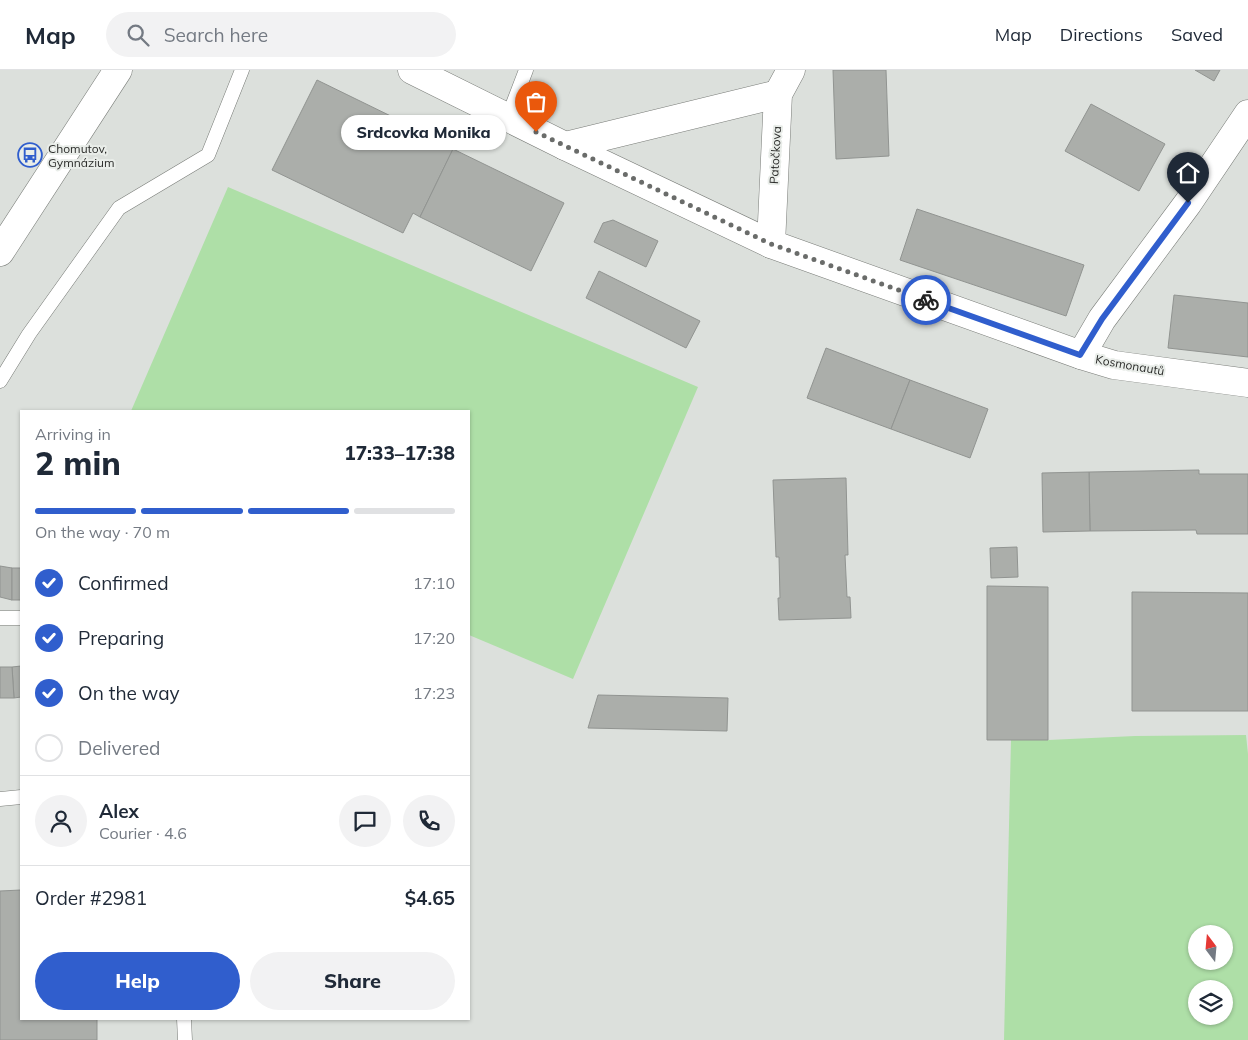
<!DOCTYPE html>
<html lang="en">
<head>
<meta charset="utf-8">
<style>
	body { margin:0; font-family:Mulish,sans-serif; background:#f2f2f3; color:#1f2937; height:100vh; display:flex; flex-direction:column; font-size:19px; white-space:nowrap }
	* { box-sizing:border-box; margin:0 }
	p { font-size:16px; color:#747a83 }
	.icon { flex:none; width:28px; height:28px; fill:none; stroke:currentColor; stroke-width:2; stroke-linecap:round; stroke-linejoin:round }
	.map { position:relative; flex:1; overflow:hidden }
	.panel { position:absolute; left:20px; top:340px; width:450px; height:610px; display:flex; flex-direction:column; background:#fff; border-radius:0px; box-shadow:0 1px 4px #0004 }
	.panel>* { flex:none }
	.needle { width:32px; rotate:344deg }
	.buttons { position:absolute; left:1188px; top:855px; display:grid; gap:10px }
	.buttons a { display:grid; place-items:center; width:45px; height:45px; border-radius:50%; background:#fff; box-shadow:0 1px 4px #0004; font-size:25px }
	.pin { position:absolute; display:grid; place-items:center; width:42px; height:42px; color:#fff; margin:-51px -21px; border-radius:50% 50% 50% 0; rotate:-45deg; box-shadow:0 0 5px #0007 }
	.pin .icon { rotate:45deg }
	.courier { position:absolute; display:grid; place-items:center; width:50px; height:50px; margin:-25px; border:4px solid #305ecd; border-radius:50%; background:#fff; color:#222; box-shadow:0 1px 6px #0007 }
	.bubble { position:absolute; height:35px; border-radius:18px; background:#fff; box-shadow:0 1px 4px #0004; font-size:16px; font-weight:800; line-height:35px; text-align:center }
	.head em { font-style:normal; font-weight:800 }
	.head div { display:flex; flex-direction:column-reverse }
	.head { display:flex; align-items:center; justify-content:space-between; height:85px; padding:0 15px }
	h1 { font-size:32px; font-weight:800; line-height:38px }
	.bar { display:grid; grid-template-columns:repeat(4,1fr); gap:8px 5px; align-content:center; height:60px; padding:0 15px }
	.bar i { height:6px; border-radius:4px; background:#e0e1e3 }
	.bar .selected { background:#305ecd }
	.bar p { grid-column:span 4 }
	.line { display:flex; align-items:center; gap:12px; padding:0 15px; border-top:1px solid #e0e1e3 }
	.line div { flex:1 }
	.round { display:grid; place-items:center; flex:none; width:52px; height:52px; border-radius:26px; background:#f2f2f3 }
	ol { padding:0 15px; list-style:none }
	li { display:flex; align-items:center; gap:15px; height:55px }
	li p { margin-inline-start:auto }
	li .icon { padding:5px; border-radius:50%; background:#305ecd; color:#fff; stroke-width:4 }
	li:last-child { color:#747a83 }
	li i { width:28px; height:28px; border:2px solid #e0e1e3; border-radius:50% }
	.primary-button { display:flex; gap:10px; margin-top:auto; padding:10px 15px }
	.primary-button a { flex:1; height:58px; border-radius:30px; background:#305ecd; color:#fff; font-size:20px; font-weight:800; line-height:58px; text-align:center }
	.primary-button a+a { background:#f2f2f3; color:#1f2937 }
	header { display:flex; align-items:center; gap:30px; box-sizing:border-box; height:70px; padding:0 25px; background:#fff; border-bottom:1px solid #e0e1e3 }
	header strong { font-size:24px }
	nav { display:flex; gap:28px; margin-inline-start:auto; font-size:18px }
	.search { width:350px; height:45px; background:#f2f2f3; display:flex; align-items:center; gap:12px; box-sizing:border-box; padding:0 18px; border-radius:28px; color:#747a83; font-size:19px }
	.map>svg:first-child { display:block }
	.green { fill:#aedfa7; fill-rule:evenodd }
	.building { fill:#abaeaa; stroke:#919491 }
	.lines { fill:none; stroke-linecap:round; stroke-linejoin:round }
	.service-casing { stroke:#787b77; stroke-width:15 }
	.minor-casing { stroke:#787b77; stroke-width:29 }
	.tertiary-casing { stroke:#787b77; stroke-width:29 }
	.service { stroke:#fff; stroke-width:14 }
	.minor { stroke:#fff; stroke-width:28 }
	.tertiary { stroke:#fff; stroke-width:28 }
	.done { stroke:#6a6c6a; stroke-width:5; stroke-dasharray:0 9 }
	.route { stroke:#305ecd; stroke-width:6 }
	.labels { text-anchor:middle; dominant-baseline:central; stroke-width:4; stroke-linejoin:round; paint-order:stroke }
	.poi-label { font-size:12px; fill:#2d2e2c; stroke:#e9ede9; text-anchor:start }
	.street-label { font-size:12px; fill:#2d2e2c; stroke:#e9ede9 }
</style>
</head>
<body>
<header>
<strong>Map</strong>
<div class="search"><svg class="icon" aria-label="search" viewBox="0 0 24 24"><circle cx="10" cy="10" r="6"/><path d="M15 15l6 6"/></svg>Search here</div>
<nav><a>Map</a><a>Directions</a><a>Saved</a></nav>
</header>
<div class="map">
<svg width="1248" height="970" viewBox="0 0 1248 970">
	<rect width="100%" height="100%" fill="#dce0dc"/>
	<!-- green -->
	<g class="green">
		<polygon points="228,117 698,317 573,609 469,565 469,341 131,341"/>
		<path d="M1246,665L1248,684V970H1004L1011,670H1048L1135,666ZM1196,864H1224V891H1196ZM1196,919H1224V946H1196Z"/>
	</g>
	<!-- building -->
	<g class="building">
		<polygon points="833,0 886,0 889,86 836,89"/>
		<polygon points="1195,0 1220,0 1214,11"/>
		<polygon points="317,10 446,73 445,76 453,79 420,147 413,143 403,163 272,100"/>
		<polygon points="1091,34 1165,74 1139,121 1065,81"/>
		<polygon points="453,79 564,133 531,201 420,147"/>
		<polygon points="917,139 1084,195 1066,246 900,190"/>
		<polygon points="613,150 658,171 646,197 594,172 603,153"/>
		<polygon points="599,201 700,251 686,278 586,228"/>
		<polygon points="1174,225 1248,233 1248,287 1168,278"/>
		<polygon points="826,278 910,310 891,359 807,328"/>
		<polygon points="910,310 988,339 970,388 891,359"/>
		<polygon points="1199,400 1199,404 1248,404 1248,464 1197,464 1196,460 1090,461 1089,402"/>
		<polygon points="1089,402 1090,461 1043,462 1042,403"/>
		<polygon points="846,408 848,485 845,485 847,527 850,527 851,548 779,550 778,528 780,528 779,487 776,487 773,410"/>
		<polygon points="1017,477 1018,507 991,508 990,478"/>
		<polygon points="0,496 12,498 12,530 0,527"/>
		<rect x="12" y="498" width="9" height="32"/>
		<polygon points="987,516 1048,517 1048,670 987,670"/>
		<polygon points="1132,522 1248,523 1248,641 1132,641"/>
		<polygon points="21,596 21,627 14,628 12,597"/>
		<polygon points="0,597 12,597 14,628 0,628"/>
		<polygon points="598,625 728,628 727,661 588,658"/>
		<polygon points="21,820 21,949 97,949 97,970 0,970 0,821"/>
	</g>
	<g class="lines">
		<!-- service casing -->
		<g class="service-casing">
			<g id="service">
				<polyline points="508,47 526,0"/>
				<polyline points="0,311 29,264 119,138 208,85 242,0"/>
				<polyline points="0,548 21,548"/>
				<polyline points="0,729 21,727"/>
				<polyline points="184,949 185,970"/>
			</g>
		</g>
		<!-- minor casing -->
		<g class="minor-casing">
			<g id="minor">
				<polyline points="412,0 565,76 771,174 1081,285 1114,295 1248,313"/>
				<polyline points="565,76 778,24"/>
				<polyline points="771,174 778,24 791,0"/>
				<polyline points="1081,285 1102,249 1188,133 1248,44"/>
			</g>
		</g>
		<!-- tertiary casing -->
		<g class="tertiary-casing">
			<polyline id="tertiary" points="0,182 118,0"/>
		</g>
		<!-- service -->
		<use href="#service" class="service"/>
		<!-- minor -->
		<use href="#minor" class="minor"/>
		<!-- tertiary -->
		<use href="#tertiary" class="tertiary"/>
	</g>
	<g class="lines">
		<!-- done -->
		<polyline class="done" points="536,62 771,174 926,230"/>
		<!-- route -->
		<polyline class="route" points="926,230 1080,285 1102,249 1188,133"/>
	</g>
	<!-- icons -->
	<defs>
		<g id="bus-ring" transform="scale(1.25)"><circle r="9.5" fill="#e9ede9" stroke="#305ecd" stroke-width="1.5"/><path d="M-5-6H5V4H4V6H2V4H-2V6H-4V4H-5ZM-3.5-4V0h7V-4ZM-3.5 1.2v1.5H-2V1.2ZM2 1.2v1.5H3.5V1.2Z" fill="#305ecd"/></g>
	</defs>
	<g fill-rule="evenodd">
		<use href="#bus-ring" x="30" y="85"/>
	</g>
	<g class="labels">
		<!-- poi labels -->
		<g class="poi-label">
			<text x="48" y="78">Chomutov,<tspan x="48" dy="14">Gymnázium</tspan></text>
		</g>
		<!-- street labels -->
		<g class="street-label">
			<text transform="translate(775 85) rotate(-87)">Patočkova</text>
			<text transform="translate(1130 295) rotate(10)">Kosmonautů</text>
		</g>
	</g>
</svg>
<div class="buttons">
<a><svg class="needle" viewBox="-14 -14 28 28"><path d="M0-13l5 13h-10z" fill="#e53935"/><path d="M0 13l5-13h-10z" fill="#747a83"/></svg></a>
<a><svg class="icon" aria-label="layers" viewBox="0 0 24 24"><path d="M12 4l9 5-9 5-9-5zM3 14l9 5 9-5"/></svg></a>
</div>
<div class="pin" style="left:536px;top:62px;background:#ea580c"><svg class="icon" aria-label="bag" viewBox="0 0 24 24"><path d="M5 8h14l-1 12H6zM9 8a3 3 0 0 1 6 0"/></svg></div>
<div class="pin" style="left:1188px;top:133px;background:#1f2937"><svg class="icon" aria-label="home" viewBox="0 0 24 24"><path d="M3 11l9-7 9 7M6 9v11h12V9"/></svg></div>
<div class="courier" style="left:926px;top:230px"><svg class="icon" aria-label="bike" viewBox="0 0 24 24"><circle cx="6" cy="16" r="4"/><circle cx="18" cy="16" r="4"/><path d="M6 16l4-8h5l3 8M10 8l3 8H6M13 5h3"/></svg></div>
<div class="bubble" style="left:341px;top:45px;width:165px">Srdcovka Monika</div>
<section class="panel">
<div class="head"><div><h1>2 min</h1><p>Arriving in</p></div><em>17:33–17:38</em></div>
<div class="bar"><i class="selected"></i><i class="selected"></i><i class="selected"></i><i></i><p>On the way · 70 m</p></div>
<ol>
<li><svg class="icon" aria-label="check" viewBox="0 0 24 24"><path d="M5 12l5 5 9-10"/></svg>Confirmed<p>17:10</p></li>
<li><svg class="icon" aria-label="check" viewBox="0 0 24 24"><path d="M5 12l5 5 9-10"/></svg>Preparing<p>17:20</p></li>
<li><svg class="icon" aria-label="check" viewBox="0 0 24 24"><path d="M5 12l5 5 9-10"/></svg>On the way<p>17:23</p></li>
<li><i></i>Delivered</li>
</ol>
<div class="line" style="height:90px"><a class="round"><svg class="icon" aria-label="person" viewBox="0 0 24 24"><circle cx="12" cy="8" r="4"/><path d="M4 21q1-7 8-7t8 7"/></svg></a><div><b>Alex</b><p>Courier · 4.6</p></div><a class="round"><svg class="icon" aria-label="chat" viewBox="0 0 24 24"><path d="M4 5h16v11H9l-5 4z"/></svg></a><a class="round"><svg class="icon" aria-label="phone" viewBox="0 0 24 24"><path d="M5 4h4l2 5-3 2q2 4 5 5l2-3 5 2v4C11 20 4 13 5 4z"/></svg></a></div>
<div class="line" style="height:65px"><div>Order #2981</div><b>$4.65</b></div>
<div class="primary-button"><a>Help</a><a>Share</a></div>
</section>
</div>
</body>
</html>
